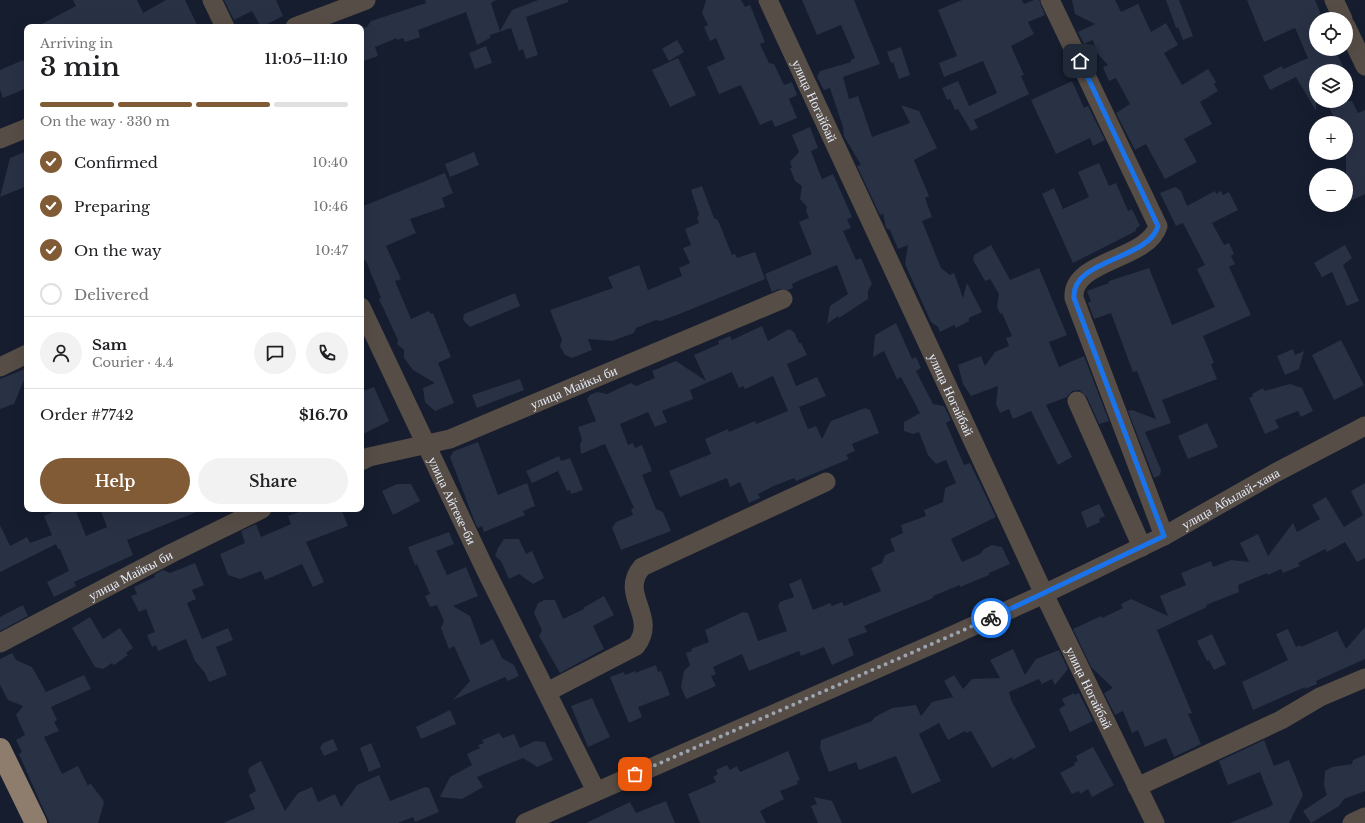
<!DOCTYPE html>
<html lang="en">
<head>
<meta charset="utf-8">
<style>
	body { margin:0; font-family:"Libre Baskerville",serif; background:#f2f2f2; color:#202124; height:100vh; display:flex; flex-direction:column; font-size:15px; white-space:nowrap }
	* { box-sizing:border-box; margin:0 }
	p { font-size:13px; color:#757577 }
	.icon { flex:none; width:22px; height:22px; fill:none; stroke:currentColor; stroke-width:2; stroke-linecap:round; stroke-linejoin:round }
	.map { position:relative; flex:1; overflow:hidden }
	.sheet { position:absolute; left:24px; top:24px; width:340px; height:488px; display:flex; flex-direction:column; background:#fff; border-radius:8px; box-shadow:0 4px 16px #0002 }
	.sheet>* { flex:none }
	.buttons { position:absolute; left:1309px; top:12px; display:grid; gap:8px }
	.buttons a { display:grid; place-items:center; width:44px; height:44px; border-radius:50%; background:#fff; box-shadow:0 4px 16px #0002; font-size:20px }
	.pin { position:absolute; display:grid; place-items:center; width:34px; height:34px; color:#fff; margin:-17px; border-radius:8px; box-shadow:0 2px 6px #0006 }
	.courier { position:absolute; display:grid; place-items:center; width:40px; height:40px; margin:-20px; border:3px solid #1a73e8; border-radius:50%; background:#fff; color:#222; box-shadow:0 1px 5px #0007 }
	.head em { font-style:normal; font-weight:600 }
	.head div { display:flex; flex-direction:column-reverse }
	.head { display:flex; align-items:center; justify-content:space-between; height:68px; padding:0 16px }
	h1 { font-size:26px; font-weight:600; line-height:30px }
	.bar { display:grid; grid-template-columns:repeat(4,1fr); gap:6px 4px; align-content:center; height:48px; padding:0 16px }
	.bar i { height:5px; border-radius:3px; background:#e0e0e0 }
	.bar .current { background:#815b35 }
	.bar p { grid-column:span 4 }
	.line { display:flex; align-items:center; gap:10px; padding:0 16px; border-top:1px solid #e0e0e0 }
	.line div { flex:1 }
	.round { display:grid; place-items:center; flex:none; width:42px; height:42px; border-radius:21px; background:#f2f2f2 }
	ol { padding:0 16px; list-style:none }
	li { display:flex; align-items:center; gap:12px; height:44px }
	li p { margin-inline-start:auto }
	li .icon { padding:4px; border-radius:50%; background:#815b35; color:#fff; stroke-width:4 }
	li:last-child { color:#757577 }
	li i { width:22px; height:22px; border:2px solid #e0e0e0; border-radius:50% }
	.primary-button { display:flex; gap:8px; margin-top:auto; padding:8px 16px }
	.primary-button a { flex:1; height:46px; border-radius:24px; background:#815b35; color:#fff; font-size:16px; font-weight:600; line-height:46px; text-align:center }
	.primary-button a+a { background:#f2f2f2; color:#202124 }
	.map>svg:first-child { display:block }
	.building { fill:#293145 }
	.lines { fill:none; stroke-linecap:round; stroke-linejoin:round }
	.minor { stroke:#564d46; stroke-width:19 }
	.major { stroke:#8e7c6d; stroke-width:22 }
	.done { stroke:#9ca3b2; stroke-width:4; stroke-dasharray:0 7.2 }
	.route { stroke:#1a73e8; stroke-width:5 }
	.labels { text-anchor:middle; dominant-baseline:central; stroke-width:3; stroke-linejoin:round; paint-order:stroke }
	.street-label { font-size:13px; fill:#e5ebf8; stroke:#151d2f }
</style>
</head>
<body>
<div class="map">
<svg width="1365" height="823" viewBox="0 0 1365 823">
	<rect width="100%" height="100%" fill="#151d2f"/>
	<!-- building -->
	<g class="building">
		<polygon points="73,0 137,0 143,13 166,0 185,0 198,27 36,27 76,6"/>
		<polygon points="224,0 276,0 283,16 261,27 252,11 234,20"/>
		<polygon points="425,0 496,0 491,3 500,31 512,10 538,0 568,0 568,2 526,17 538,55 526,59 523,49 519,51 511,28 490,35 490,38 477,45 466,12 418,30 420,37 405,42 403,38 397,40 397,38 375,47 378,56 361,62 361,26 366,28 371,21 426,3"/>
		<polygon points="706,0 741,0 745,7 750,5 765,42 760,44 769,63 774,64 784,85 792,82 797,95 789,99 797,118 775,127 772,120 760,125 741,85 719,94 707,67 725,59 716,38 710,41 704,27 708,25 702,13"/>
		<polygon points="802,0 854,0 880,64 843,77 849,99 858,96 872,137 910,123 901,105 919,111 937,148 914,160 929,196 925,198 932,217 922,221 941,268 950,275 954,273 963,298 967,283 982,312 969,318 969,321 956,328 954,325 940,332 938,327 931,322 905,264 908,245 898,249 890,230 886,228 883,214 880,215 857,166 861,165 844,136 843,127 830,88 824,90 817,77 820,71 851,62 851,60 855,58 841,25 817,35"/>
		<polygon points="962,0 1022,0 1024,4 1034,0 1039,0 1045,15 1028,22 1034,34 1011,46 1024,75 1021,76 1029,94 974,120 978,128 971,131 958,109 955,110 950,99 947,100 942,88 958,81 969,106 997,93 983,61 944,77 939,63 957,56 938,10"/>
		<polygon points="1072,0 1115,0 1121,12 1138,4 1151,32 1166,23 1178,45 1164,53 1182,85 1208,69 1216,82 1214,84 1218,91 1200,102 1212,124 1184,139 1197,162 1165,179 1146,144 1135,150 1116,113 1130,104 1116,78 1109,81 1103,67 1108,65 1096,52 1093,40 1084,44 1078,32 1095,24 1075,14"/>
		<polygon points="1166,0 1179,0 1193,36 1183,40 1178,27 1176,28"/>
		<polygon points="1247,0 1315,0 1322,17 1316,19 1316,49 1335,49 1345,71 1316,71 1316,111 1296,77 1270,90 1263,76 1282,66 1283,69 1308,58 1295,28 1264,42"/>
		<polygon points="677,40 684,52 669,61 662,49"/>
		<polygon points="486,46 492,63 475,69 469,53"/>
		<polygon points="901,47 910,75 899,79 893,62 891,63 887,52"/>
		<polygon points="678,58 696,95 670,107 652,70"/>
		<polygon points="23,60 27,71 27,88 3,98 0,90 0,70"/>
		<polygon points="1072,81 1084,108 1088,106 1105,140 1093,146 1090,138 1056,154 1031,100"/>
		<polygon points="1334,101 1352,101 1358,113 1365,110 1365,194 1346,203 1346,123 1336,123 1328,104"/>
		<polygon points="810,127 818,148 811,151 821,177 822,179 833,174 852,217 847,219 851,228 843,231 856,260 861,258 872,284 868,291 868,299 839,318 838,316 827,324 830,306 848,294 837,265 800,280 792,284 793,288 788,290 779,289 772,292 765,274 812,254 799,222 809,218 806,211 807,207 800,199 802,186 795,181 790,168 792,168 790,162 799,152 792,135"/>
		<polygon points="27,151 27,186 0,197 10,158"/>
		<polygon points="474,152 479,165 450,177 445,164"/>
		<polygon points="1099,163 1109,186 1116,183 1128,211 1132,209 1140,226 1136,228 1136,231 1073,263 1042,194 1054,188 1063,209 1089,197 1078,172"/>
		<polygon points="445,173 453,193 442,198 445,207 410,219 416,233 386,246 401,279 395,281 411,319 429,311 431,314 433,313 451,357 438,363 454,403 435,411 425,402 423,388 435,383 413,370 404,358 404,350 397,344 398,340 379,299 381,298 366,261 361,258 361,207"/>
		<polygon points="702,186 714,218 718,220 732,255 735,254 737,258 755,252 765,279 677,315 660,321 656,320 636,328 634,333 612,341 588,339 592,350 572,358 565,355 560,346 562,340 550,310 613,288 608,277 639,265 648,290 682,276 679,268 690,263 683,248 691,245 685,229 699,223 697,218 699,214 691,190"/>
		<polygon points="1175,187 1181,191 1187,206 1215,191 1216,194 1221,191 1223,195 1229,192 1238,210 1212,223 1224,245 1229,243 1234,254 1231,256 1235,264 1229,267 1251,315 1203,336 1214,363 1211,364 1217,379 1162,400 1171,423 1145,432 1161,470 1160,475 1154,478 1128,411 1132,410 1156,419 1137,371 1133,372 1111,313 1094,319 1088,303 1091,301 1087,291 1109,283 1109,281 1149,268 1172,325 1215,307 1197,269 1205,265 1183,223 1176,226 1160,193"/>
		<polygon points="991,245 1010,280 1039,268 1067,335 1049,342 1059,367 1084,356 1109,421 1099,424 1087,397 1079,390 1072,391 1067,397 1046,405 1072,457 1058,465 1031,411 1013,419 1009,409 1000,413 996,404 998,386 971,396 963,384 958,365 981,356 985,366 995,352 1009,346 1006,338 1012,336 1002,313 1000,314 997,306 999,294 990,279 985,281 973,260 974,255"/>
		<polygon points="1345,245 1352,258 1343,265 1359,301 1347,306 1332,272 1322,277 1314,263"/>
		<polygon points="515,293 520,306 470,327 463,320 464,314"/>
		<polygon points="896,323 912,359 916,357 921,368 916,371 933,404 944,406 951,420 946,423 964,465 970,463 996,517 951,539 962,562 980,554 984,549 992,545 1002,547 1010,564 989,573 989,575 960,587 960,585 933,596 933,598 864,626 867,632 848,639 854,655 832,665 824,647 801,656 799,651 749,671 742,654 713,667 716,674 711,676 716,686 686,699 681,687 684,671 690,665 686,653 692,651 691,649 709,642 705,630 743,612 748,613 758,641 787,631 778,606 780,602 794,597 789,584 801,579 813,610 830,603 832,606 842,602 844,606 881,591 871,568 882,563 885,555 895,551 890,539 903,533 901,525 926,516 924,510 943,502 945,488 956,483 946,460 936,464 928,455 919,432 913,434 904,431 904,422 920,413 901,377 897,379 884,351 873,357 875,335"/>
		<polygon points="762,326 768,341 789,329 794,332 799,343 801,343 807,355 787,364 796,386 817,377 826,396 799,407 808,429 816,426 822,439 831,421 865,408 870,410 879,433 852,444 855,451 846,455 849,459 796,481 794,478 774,486 758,494 760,498 749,503 740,482 730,487 727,478 680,497 669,471 711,454 705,439 728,429 729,432 755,421 756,424 788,411 773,376 745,389 743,386 739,388 732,372 690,390 693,399 662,411 667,422 655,427 648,412 620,424 628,445 633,443 635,448 642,445 652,471 642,475 656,509 663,512 671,531 621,550 612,528 616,522 633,515 631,509 634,508 605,444 581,454 580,444 582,440 578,427 596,421 587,399 590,395 597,392 607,394 631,383 636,386 655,378 652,371 676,361 706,381 694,355 719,344 718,341 730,336 732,340"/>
		<polygon points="1341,340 1364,385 1334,400 1312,355"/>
		<polygon points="1293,349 1295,355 1304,351 1299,369 1285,375 1277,356"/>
		<polygon points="27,368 27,373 14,404 0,409 0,379"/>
		<polygon points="520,379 524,390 477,408 472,395"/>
		<polygon points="1290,384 1302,388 1313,411 1301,417 1298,411 1275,420 1279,428 1265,434 1249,398 1253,396 1252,394 1263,388 1264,391"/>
		<polygon points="374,387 389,421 361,435 361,392"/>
		<polygon points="1207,423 1218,447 1188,459 1178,436"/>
		<polygon points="478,442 498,495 527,483 535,506 523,511 525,515 484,532 482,526 478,528 476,525 450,457 454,451"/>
		<polygon points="559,456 561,461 570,458 583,490 571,494 570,490 567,491 558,471 532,483 526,471"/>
		<polygon points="1365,483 1365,558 1357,562 1345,542 1327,552 1325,549 1298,563 1300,566 1283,573 1281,569 1268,575 1267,573 1238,585 1239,592 1206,605 1207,607 1157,630 1192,713 1188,714 1201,744 1174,757 1166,738 1145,747 1138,730 1132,733 1123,711 1115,715 1104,693 1113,688 1091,667 1073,629 1101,616 1102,618 1123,608 1121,604 1131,599 1168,616 1160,596 1186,585 1181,573 1211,561 1213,567 1231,560 1249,562 1240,543 1258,534 1268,556 1293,523 1297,532 1320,519 1312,505 1326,497 1344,527 1363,515 1351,491"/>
		<polygon points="397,484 411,484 420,501 393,515 382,491"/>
		<polygon points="1099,504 1105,516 1099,519 1100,522 1087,528 1081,512"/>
		<polygon points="60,509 75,509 86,536 107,527 100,509 204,509 127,540 133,555 74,582 76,586 54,597 47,582 69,571 60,549 58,549 56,544 0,572 0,525 10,546 27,537 30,543 52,535 44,516"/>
		<polygon points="324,509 341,509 348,526 306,542 324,582 313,587 302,564 265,580 261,571 240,579 228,575 220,554 245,543 241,531 256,524 261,537 291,524 288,516 302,511 316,512"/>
		<polygon points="449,532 454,544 436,551 447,575 466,567 478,596 453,606 470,616 481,645 493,639 502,658 514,665 519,676 508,681 505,677 453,700 470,681 454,646 449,649 441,628 444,621 437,605 430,607 425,596 430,594 417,564 415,565 408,547"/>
		<polygon points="504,539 519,539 526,554 532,551 544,578 533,584 519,574 509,579 501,561 495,556 498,548"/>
		<polygon points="195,563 204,585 192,590 196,599 187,603 202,639 228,628 233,640 216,647 227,675 209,682 205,673 195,661 186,639 158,651 156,645 152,647 147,635 155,632 146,609 139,612 131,596 137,594 134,587 155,577 154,575 163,570 170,573"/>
		<polygon points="604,596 614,615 593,626 604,649 560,673 539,636 542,630 534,613 538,603 544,600 555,600 563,619 584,609 583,608"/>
		<polygon points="23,605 28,616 0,631 0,617"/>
		<polygon points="90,617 103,639 120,628 133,648 126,653 128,655 114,665 112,663 103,669 95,667 72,628"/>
		<polygon points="1365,627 1365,659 1316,681 1317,684 1305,689 1305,687 1253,710 1242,682 1288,660 1276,634 1288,629 1296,647 1300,645 1301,647 1337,631 1346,649"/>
		<polygon points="1212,634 1226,664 1214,670 1209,660 1207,661 1197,641"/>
		<polygon points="1013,649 1025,675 1036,659 1059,650 1068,669 1055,685 1052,679 1042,684 1039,679 1009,692 1012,702 1036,747 1013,760 1012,757 992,768 971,731 966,733 965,731 948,740 939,723 919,734 941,781 912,794 896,756 859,770 856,762 829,772 820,748 821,740 872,721 875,717 892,708 916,705 921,716 932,702 953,697 944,681 954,675 963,689 972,679 1000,678 990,660"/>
		<polygon points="12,653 16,660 32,667 46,692 84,675 91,689 51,707 57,720 54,722 59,731 44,737 62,774 78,766 88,786 90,783 103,800 104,803 98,823 50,823 40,802 19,754 22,752 16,740 25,735 16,715 23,706 8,700 0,685 0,659"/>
		<polygon points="656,665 658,672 661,671 670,695 638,707 642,717 629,723 610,677 624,672 625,675 635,671 635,673"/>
		<polygon points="1074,693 1074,695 1079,693 1093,721 1070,732 1059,709 1065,705 1062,699"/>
		<polygon points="592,698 610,737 588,747 571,706"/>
		<polygon points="450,710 456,724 421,739 416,727"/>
		<polygon points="499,733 503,738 514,734 520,748 535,741 545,742 553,760 537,767 523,758 477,777 483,787 462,799 440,797 450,777 472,765 467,754 480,748 478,745 484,743 482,740"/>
		<polygon points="333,739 338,750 324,756 320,748 323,743"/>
		<polygon points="1264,740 1274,766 1289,760 1303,795 1289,823 1230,823 1273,805 1260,772 1228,785 1219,761"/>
		<polygon points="371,743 381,767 369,772 360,748"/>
		<polygon points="1093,747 1114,785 1092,797 1088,789 1080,794 1079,791 1072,794 1060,773 1075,765 1074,763 1078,761 1076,756"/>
		<polygon points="788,751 800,780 797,781 798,784 780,791 784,799 760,811 766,823 700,823 688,794 716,782 713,777 718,774 716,770 727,765 730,770 737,766 740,772"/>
		<polygon points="1365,755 1365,791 1344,799 1339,806 1311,823 1303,811 1327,795 1324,786 1325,771 1332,767 1352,764 1353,760"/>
		<polygon points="261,761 285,811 298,793 312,787 318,802 335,794 341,807 357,785 379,775 390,801 425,787 429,788 439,812 415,822 413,817 398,823 223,823 255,809 249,795 256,791 248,771 250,767"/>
		<polygon points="814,797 832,801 842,823 818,823 811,806 817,804"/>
		<polygon points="666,801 675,823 586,823 630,802 636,813"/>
	</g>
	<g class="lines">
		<!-- minor -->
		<g class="minor">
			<polyline points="212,0 225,27"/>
			<path id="s1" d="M768,0L1044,594L1155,823"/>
			<path d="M1050,0L1158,226C1148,260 1071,260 1074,298L1164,536"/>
			<polyline points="1334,0 1343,19"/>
			<polyline points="1346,26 1365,66"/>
			<polyline points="295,27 366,0"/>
			<polyline points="0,139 27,128"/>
			<path id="s2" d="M361,307L486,571L596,791"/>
			<polyline points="0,367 27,354"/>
			<polyline points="1077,401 1142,547"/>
			<path id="s3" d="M361,461L369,457L450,439L783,299"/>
			<path id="s4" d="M0,643L172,553L262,509"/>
			<path d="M547,692L636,646C659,616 618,595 642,567L826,482"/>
			<polyline points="1137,787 1281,720 1320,697 1365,678"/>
			<path id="s5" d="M525,823L940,641L1044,594L1164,536L1275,473L1365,426"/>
			<polyline points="1352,823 1365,817"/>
		</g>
		<!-- major -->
		<polyline class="major" points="0,749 36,823"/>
	</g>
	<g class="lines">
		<!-- done -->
		<polyline class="done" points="635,774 991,618"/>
		<!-- route -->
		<path class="route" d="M991,618L1164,536L1074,298C1071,259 1149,260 1158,226L1080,61"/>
	</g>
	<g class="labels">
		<!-- street labels -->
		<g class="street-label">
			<text stroke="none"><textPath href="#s1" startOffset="111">улица Ногайбай</textPath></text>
			<text stroke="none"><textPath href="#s3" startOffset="226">улица Майкы би</textPath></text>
			<text stroke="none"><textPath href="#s1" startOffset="435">улица Ногайбай</textPath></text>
			<text stroke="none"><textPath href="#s5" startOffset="777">улица Абылай-хана</textPath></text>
			<text stroke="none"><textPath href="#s2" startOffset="214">улица Айтеке-би</textPath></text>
			<text stroke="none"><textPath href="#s4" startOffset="147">улица Майкы би</textPath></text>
			<text stroke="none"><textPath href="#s1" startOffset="759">улица Ногайбай</textPath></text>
		</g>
	</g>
</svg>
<div class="buttons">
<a><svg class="icon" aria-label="locate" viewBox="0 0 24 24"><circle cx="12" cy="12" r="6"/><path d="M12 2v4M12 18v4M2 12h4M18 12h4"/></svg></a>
<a><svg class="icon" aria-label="layers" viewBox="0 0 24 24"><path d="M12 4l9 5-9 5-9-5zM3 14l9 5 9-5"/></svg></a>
<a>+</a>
<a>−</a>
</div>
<div class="pin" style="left:635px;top:774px;background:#ea580c"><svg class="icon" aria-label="bag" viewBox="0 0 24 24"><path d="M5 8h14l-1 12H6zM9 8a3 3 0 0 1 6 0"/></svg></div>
<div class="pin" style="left:1080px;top:61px;background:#1f2937"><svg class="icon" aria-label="home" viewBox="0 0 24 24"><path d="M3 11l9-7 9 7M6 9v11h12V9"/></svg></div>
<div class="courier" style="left:991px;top:618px"><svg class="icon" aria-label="bike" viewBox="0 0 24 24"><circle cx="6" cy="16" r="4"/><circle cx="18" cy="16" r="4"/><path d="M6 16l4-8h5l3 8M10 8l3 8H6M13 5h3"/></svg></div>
<section class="sheet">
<div class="head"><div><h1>3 min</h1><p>Arriving in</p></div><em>11:05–11:10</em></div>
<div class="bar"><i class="current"></i><i class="current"></i><i class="current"></i><i></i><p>On the way · 330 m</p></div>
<ol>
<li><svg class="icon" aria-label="check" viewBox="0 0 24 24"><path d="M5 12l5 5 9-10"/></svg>Confirmed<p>10:40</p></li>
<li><svg class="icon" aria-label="check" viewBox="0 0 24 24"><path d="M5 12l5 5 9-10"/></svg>Preparing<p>10:46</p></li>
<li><svg class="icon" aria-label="check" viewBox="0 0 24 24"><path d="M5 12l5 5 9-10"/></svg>On the way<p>10:47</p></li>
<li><i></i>Delivered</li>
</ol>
<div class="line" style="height:72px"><a class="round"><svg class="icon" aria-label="person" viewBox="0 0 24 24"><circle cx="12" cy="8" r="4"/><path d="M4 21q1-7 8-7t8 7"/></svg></a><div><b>Sam</b><p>Courier · 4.4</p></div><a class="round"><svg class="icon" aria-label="chat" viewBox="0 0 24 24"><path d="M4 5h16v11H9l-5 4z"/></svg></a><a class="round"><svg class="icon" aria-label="phone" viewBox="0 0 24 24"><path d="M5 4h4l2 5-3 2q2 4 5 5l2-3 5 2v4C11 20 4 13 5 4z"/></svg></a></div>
<div class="line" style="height:52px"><div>Order #7742</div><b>$16.70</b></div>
<div class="primary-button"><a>Help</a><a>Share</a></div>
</section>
</div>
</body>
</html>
